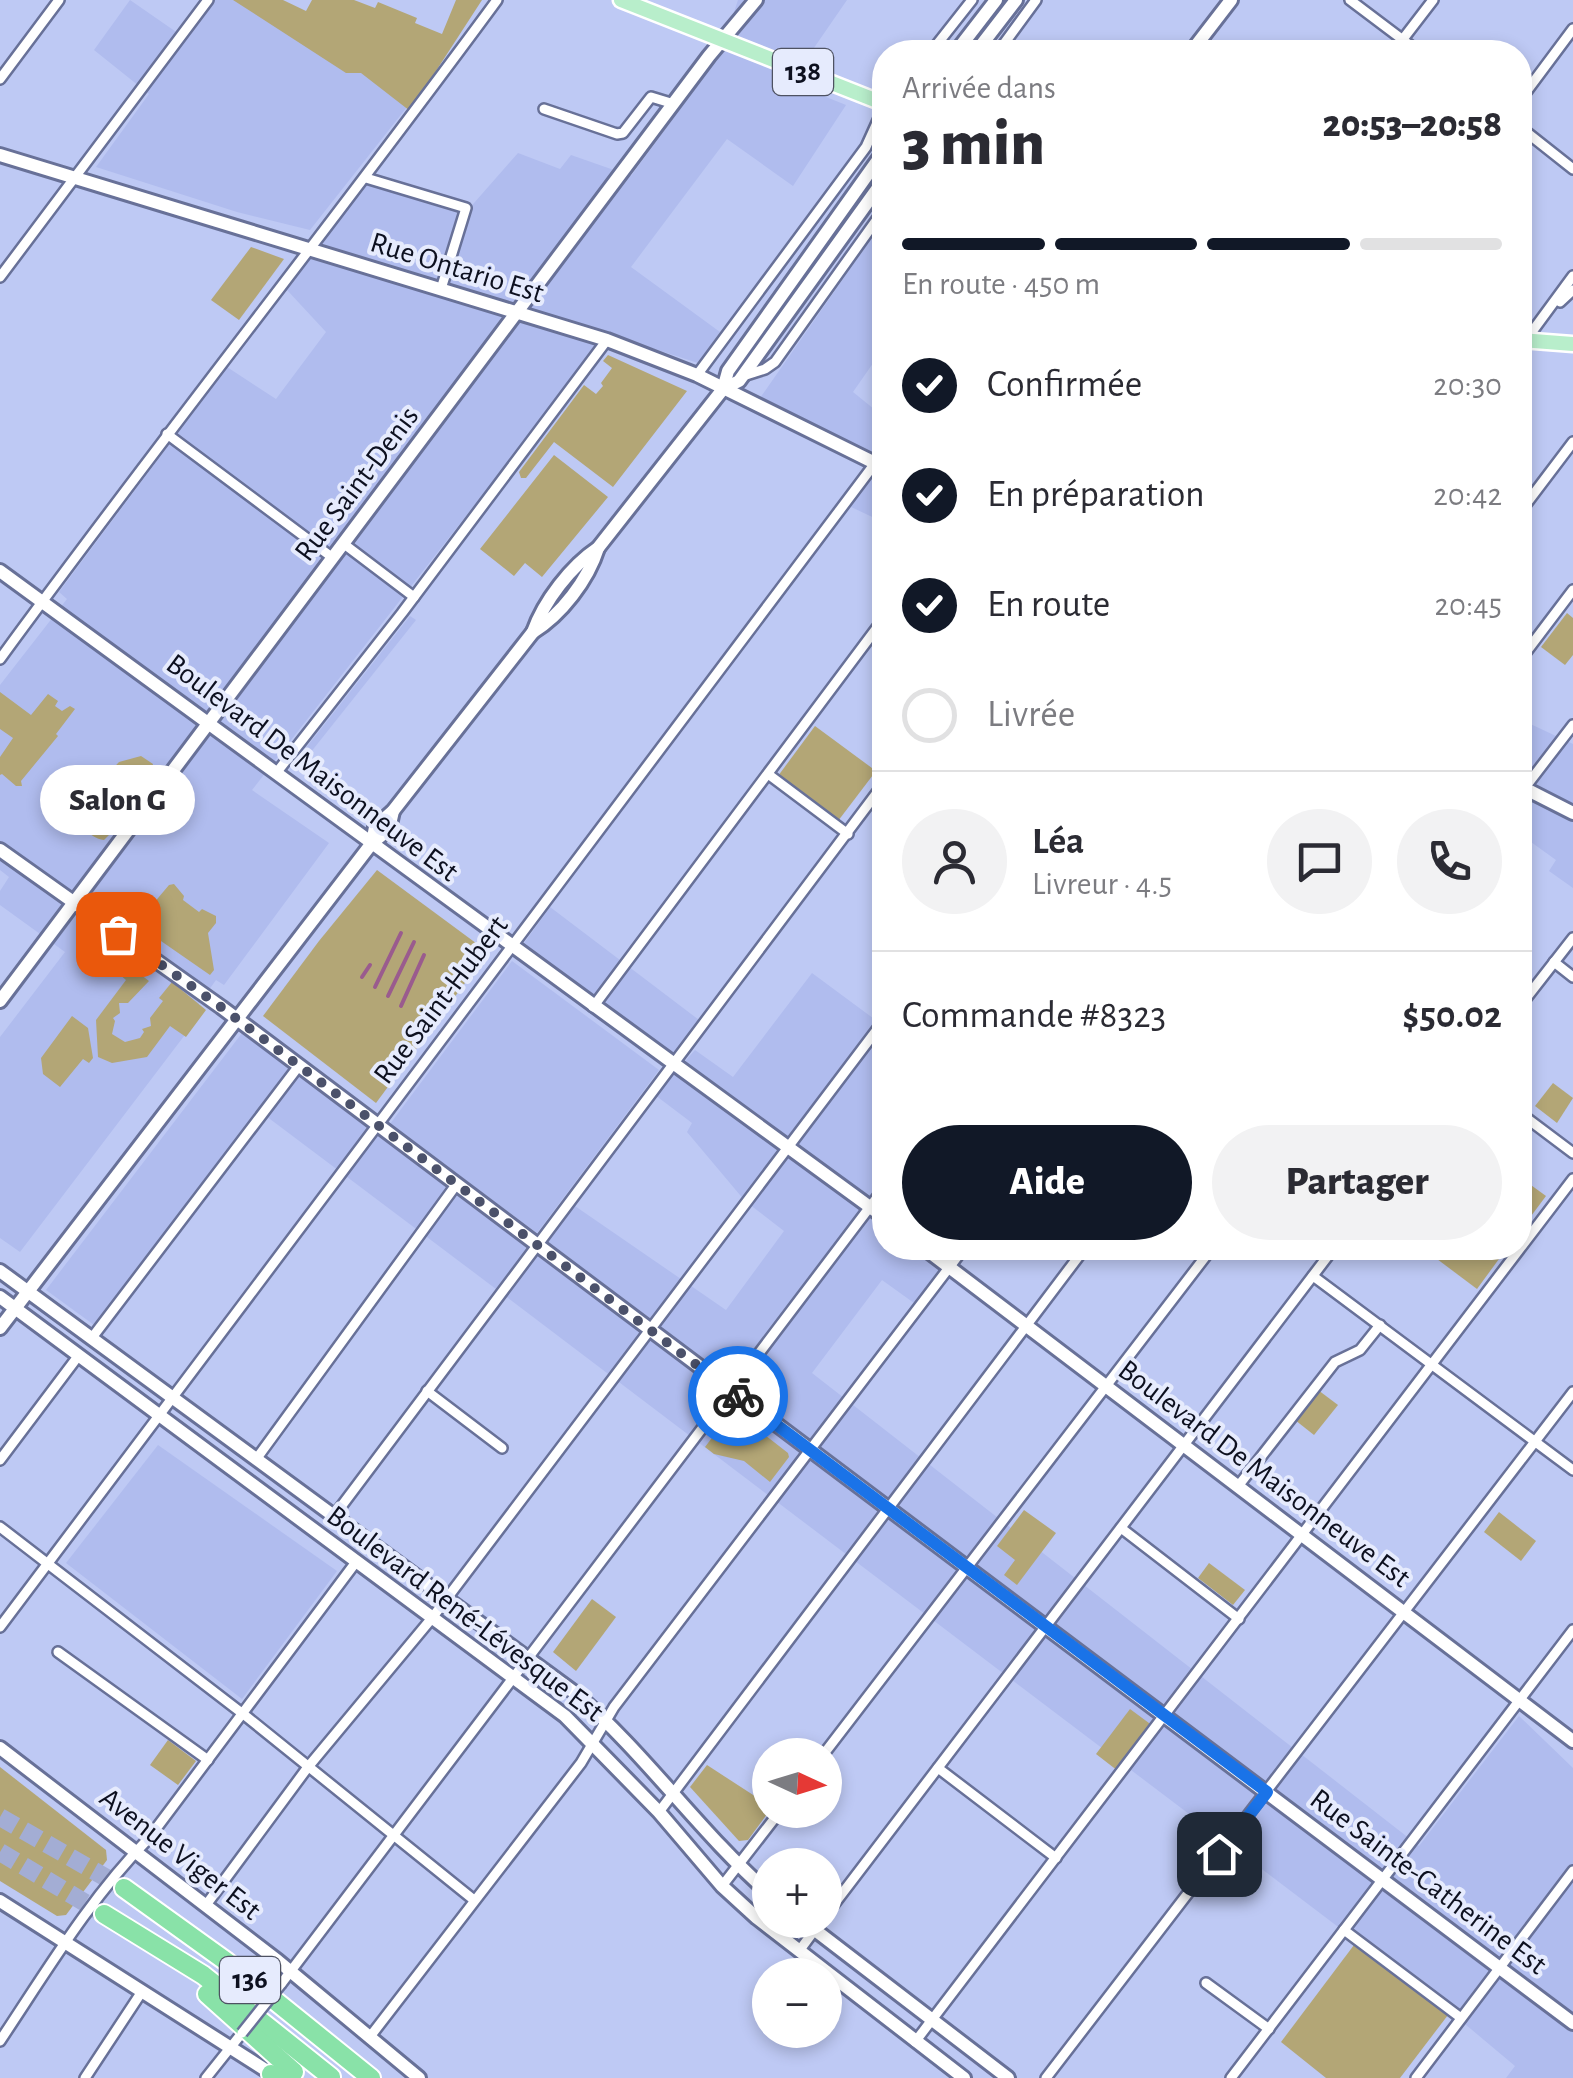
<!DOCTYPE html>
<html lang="fr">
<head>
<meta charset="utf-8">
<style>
	body { margin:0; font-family:"Alegreya Sans",sans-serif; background:#f2f2f3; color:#2b2b33; height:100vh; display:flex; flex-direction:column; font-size:38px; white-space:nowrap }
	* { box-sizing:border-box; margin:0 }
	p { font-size:32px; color:#7c7c81 }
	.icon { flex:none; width:55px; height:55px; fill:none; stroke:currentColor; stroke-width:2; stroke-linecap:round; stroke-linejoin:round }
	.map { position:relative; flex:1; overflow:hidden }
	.drawer { position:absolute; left:872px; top:40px; width:660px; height:1220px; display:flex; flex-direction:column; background:#fff; border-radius:40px; box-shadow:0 5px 15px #0003 }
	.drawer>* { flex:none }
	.needle { width:65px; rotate:94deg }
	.buttons { position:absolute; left:752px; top:1738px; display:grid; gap:20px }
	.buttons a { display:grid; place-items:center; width:90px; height:90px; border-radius:50%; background:#fff; box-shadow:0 5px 15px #0003; font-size:50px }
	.pin { position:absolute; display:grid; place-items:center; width:85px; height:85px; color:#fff; margin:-42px; border-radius:20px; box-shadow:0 5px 15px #0006 }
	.courier { position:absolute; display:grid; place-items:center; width:100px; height:100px; margin:-50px; border:8px solid #1a73e8; border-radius:50%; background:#fff; color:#222; box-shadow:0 2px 12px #0007 }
	.bubble { position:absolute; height:70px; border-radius:35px; background:#fff; box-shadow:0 5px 15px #0003; font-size:32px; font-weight:800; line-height:70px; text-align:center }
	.head em { font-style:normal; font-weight:800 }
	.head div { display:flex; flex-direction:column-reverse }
	.head { display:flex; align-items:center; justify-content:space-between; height:170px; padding:0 30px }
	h1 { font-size:65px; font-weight:800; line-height:75px }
	.bar { display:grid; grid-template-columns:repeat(4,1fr); gap:15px 10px; align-content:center; height:120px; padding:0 30px }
	.bar i { height:12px; border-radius:8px; background:#e1e1e2 }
	.bar .current { background:#111827 }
	.bar p { grid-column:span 4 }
	.line { display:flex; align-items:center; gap:25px; padding:0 30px; border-top:2px solid #e1e1e2 }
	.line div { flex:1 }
	.round { display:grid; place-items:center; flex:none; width:105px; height:105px; border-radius:52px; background:#f2f2f3 }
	ol { padding:0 30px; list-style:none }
	li { display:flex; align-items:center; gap:30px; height:110px }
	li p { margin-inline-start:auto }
	li .icon { padding:10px; border-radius:50%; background:#111827; color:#fff; stroke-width:4 }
	li:last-child { color:#7c7c81 }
	li i { width:55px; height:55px; border:5px solid #e1e1e2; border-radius:50% }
	.primary-button { display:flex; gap:20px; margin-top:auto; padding:20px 30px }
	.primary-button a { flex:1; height:115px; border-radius:60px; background:#111827; color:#fff; font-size:40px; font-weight:800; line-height:115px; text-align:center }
	.primary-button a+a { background:#f2f2f3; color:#2b2b33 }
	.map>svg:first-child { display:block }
	.built { fill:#b0bcee }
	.green { fill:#b3a676 }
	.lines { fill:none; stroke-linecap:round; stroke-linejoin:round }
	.stream { stroke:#9a5b8e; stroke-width:4 }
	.highway-tunnel { stroke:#a3add4; stroke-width:18; stroke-dasharray:18 9; stroke-linecap:butt }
	.street-casing { stroke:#687198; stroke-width:14 }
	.secondary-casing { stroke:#687198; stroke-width:18 }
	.primary-casing { stroke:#fff; stroke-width:19 }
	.highway-casing { stroke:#fff; stroke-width:22 }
	.street { stroke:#fff; stroke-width:9 }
	.secondary { stroke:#fff; stroke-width:12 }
	.primary { stroke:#b8eecb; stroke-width:14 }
	.highway { stroke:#89e2a8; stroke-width:18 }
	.street-bridge-casing { stroke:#687198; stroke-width:14; stroke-linecap:butt }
	.street-bridge { stroke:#fff; stroke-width:9 }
	.done { stroke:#4b516a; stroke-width:10; stroke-dasharray:0 18 }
	.route { stroke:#1a73e8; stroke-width:12 }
	.labels { text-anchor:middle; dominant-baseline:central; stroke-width:8; stroke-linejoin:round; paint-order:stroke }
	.shield { fill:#e6ebfd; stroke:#4e5262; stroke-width:2.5 }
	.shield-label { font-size:28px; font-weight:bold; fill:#0d101f }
	.street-label { font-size:30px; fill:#0d101f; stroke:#e6ebfd }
</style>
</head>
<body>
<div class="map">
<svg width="1573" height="2078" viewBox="0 0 1573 2078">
	<rect width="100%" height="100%" fill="#bec9f4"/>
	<!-- built -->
	<g class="built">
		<polygon points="130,0 182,36 209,0 247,0 418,93 310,230 237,212 96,167 149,94 94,50"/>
		<polygon points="738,0 847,0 807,58 801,87 846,105 793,186 727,139 631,267 720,332 698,363 608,334 252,790 329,843 224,985 216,980 196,1008 200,1015 20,1252 0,1238 0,1037 65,952 0,905 0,891 9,877 0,870 0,685 67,599 59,592 227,367 276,399 326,332 287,290 368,183 467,211 518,153 560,169 571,155 631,176 720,55"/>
		<polygon points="885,219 885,346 853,392 885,418 885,434 872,453 760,398"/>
		<polygon points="885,460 885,523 849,506"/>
		<polygon points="410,616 416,620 299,767 294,763"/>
		<polygon points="1520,719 1573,744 1573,888 1549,871 1556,860 1520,834"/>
		<polygon points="550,907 699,1020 672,1055 522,946"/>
		<polygon points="512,961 659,1070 537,1233 390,1124"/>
		<polygon points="812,973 885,1027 885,1248 955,1248 914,1303 882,1280 812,1373 1419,1846 1519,1716 1573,1768 1573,2078 1506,2078 1515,2066 1453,2014 504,1295 572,1204 726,1310 784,1231 745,1201 687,1132 692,1123 655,1095 695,1050 733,1077"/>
		<polygon points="242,1033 529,1246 496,1289 266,1116 105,1333 46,1290"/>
		<polygon points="158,1445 337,1571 242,1699 66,1563"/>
	</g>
	<!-- green -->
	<g class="green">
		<polygon points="233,0 283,0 306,11 312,0 354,0 375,8 378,2 417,18 415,23 442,34 456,0 482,0 410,111 361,73 346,73"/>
		<polygon points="251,247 284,259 239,320 211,300"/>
		<polygon points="608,355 687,391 613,487 554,442 526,478 521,478 519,472 584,385 596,394 603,386 601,383 612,368 603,361"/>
		<polygon points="554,455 608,497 542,577 525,563 514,576 480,549"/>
		<polygon points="1567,613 1573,618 1573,655 1565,665 1541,647"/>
		<polygon points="0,692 31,715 48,694 58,701 55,706 62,711 70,706 75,709 56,734 58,736 21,781 22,786 16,786 2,774 0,775 0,757 13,738 0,729"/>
		<polygon points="815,726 876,771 838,821 778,776"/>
		<polygon points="141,756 153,764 150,781 136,799 121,801 107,790 105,777 119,762"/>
		<path d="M86,799L107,806L116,815L117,827L104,840C88,838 79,823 80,807Z"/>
		<polygon points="377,870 488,952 376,1103 263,1016 319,941"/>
		<polygon points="174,884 184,896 183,900 199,912 202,909 216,916 216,923 208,933 214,970 210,975 135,923 142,913 152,920 158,909 153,904 169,885"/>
		<polygon points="115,955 149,981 128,1003 119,1003 120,1013 113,1018 115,1021 112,1034 125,1042 140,1038 144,1032 142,1029 151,1026 150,1018 163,1001 159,998 172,982 206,1010 186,1037 170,1026 147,1057 112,1063 98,1057 96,1020 126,980 119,974"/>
		<polygon points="72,1016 88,1028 93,1058 89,1063 83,1059 60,1087 43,1074 41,1058"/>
		<polygon points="1553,1083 1573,1098 1557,1123 1535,1106"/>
		<polygon points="1520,1177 1546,1196 1520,1231"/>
		<polygon points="1427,1248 1507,1248 1477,1289 1425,1250"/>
		<polygon points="1318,1390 1338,1405 1314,1435 1295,1420"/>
		<polygon points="733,1410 788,1453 789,1457 770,1482 744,1461 714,1454 705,1447"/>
		<polygon points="1024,1510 1056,1533 1017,1585 1004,1575 1015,1560 997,1546"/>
		<polygon points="1499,1512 1536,1541 1521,1561 1484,1532"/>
		<polygon points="1209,1563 1245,1590 1233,1605 1198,1578"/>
		<polygon points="592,1599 616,1617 576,1671 553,1652"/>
		<polygon points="1130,1709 1153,1726 1118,1771 1096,1754"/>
		<polygon points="168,1740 196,1761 178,1785 150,1765"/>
		<polygon points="707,1765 770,1806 770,1810 748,1840 739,1841 690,1787"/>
		<polygon points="0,1767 106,1850 107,1860 66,1915 57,1916 0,1881"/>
		<polygon points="1354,1945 1448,2015 1400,2078 1326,2078 1281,2042"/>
	</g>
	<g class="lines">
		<!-- stream -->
		<g class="stream">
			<polyline points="362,977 370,965"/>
			<polyline points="375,987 401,933"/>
			<polyline points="388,996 414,942"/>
			<polyline points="401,1006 424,955"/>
		</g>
		<!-- highway-tunnel -->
		<g class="highway-tunnel">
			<polyline points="0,1817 124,1888"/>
			<polyline points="0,1852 104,1914"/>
		</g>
		<!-- street casing -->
		<g class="street-casing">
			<g id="street">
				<polyline points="1350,0 1419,52"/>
				<polyline points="931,52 972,0"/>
				<polyline points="998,52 1036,0"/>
				<polyline points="1393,52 1433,0"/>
				<polyline points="0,79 59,0"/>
				<polyline points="1520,100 1573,29"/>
				<polyline points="544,109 617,134 623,133 651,97 674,104"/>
				<polyline points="1520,127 1573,169"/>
				<polyline points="366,178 466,208 441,289"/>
				<polyline points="0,277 208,0"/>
				<polyline points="1560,302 1573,290"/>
				<polyline points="1520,348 1573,276"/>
				<polyline points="697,375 866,147 885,105"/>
				<polyline points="743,376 765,369 775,362 885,208"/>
				<polyline points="167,434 333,558"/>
				<polyline points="1520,512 1573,442"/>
				<polyline points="344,544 414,597"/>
				<path d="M0,659C163,436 334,222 497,0"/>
				<polyline points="1520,660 1573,590"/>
				<polyline points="277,772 402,613 607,340"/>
				<polyline points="768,774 848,834"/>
				<polyline points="1520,794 1573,725"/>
				<polyline points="1554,962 1573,977"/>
				<polyline points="1520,1006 1573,938"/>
				<polyline points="593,1007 885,617"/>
				<polyline points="1520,1113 1573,1153"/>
				<polyline points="1313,1276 1573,1470"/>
				<polyline points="91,1339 298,1067"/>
				<polyline points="427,1391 502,1448"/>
				<polyline points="257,1458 456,1185"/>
				<polyline points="0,1460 79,1355"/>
				<polyline points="1239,1485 1335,1362 1360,1350 1380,1325"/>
				<polyline points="334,1516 885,782"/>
				<polyline points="0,1527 247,1717 474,1900"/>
				<polyline points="1121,1528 1239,1619"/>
				<polyline points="0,1627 885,450"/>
				<polyline points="58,1652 208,1760"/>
				<polyline points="823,1755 1212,1248"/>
				<polyline points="938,1768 1056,1858"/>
				<polyline points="659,1812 1085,1248"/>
				<polyline points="722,1886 781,1810"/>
				<polyline points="206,1905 308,1767 432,1618 885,1019"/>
				<polyline points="825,1916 1334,1248"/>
				<polyline points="1344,1930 1461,2018"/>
				<polyline points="799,1951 822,1920"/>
				<polyline points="1206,1983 1269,2029"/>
				<polyline points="281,1984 885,1187"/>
				<polyline points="369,2038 581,1763 614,1707 964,1248"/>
				<path d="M0,2041C46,1972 90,1898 149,1838L356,1562"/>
				<polyline points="915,2042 1573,1179"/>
				<polyline points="85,2078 141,1993"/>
				<polyline points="206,2078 242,2033"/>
				<polyline points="1046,2078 1573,1392"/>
				<polyline points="1231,2078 1573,1630"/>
				<polyline points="1416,2078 1573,1871"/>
			</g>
		</g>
		<!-- secondary casing -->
		<g class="secondary-casing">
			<g id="secondary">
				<polyline points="956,52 996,0"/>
				<polyline points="976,52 1016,0"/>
				<polyline points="1191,52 1231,0"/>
				<polyline points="0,155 607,340 697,375 885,468"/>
				<polyline points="723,389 739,381 885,178"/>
				<polyline points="0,571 885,1218"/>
				<path d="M533,632C561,615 588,580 598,548"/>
				<polyline points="1520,786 1573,813"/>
				<path d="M372,843L375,827L393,811L533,632C544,601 571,566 598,548L723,389L728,371L885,150"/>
				<polyline points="0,850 221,1007 1573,2023"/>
				<polyline points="0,1001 709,56 756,0"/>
				<polyline points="924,1248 1573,1741"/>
				<path d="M0,1271L575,1693C646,1754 700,1833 770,1894"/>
				<polyline points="0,1297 565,1716 659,1812 722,1886 757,1918 964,2078"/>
				<polyline points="0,1328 372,843 389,829 393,811"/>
				<polyline points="0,1748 278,1961 419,2078"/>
				<polyline points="0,1901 275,2076"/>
				<polyline points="802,1920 1008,2078"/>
			</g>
		</g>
		<!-- primary casing -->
		<g class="primary-casing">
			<g id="primary">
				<polyline points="621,0 885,104"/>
				<polyline points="1520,340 1573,344"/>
			</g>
		</g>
		<!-- highway casing -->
		<g class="highway-casing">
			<g id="highway">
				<polyline points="124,1888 227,1962 371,2078"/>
				<polyline points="104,1914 203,1975 331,2077"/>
				<polyline points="207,1994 294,2072"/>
				<polyline points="271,2074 280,2078"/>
			</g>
		</g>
		<!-- street -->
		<use href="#street" class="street"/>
		<!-- secondary -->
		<use href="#secondary" class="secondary"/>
		<!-- primary -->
		<use href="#primary" class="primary"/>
		<!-- highway -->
		<use href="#highway" class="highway"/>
		<!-- street-bridge casing -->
		<g class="street-bridge-casing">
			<polyline id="street-bridge" points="242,2033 281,1984"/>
		</g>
		<!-- street-bridge -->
		<use href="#street-bridge" class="street-bridge"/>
	</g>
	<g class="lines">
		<!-- done -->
		<polyline class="done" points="118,934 221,1007 738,1396"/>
		<!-- route -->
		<polyline class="route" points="738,1396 1267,1792 1219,1854"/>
	</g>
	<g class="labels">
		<!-- shield labels -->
		<g class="shield">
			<rect x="773" y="49" width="60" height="46" rx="8"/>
			<rect x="220" y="1957" width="60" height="46" rx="8"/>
		</g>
		<g class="shield-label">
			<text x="803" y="72">138</text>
			<text x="250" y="1980">136</text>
		</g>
		<!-- street labels -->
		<g class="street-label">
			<text transform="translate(457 268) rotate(17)">Rue Ontario Est</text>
			<text transform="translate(357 484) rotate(-53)">Rue Saint-Denis</text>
			<text transform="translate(312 768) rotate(37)">Boulevard De Maisonneuve Est</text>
			<text transform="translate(441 1000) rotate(-53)">Rue Saint-Hubert</text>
			<text transform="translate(1264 1474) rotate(37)">Boulevard De Maisonneuve Est</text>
			<text transform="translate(465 1614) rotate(37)">Boulevard René-Lévesque Est</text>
			<text transform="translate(180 1854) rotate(38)">Avenue Viger Est</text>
			<text transform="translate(1428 1882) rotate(37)">Rue Sainte-Catherine Est</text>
		</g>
	</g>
</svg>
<div class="buttons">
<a><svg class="needle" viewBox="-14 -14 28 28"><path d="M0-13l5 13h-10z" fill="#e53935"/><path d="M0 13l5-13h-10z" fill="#7c7c81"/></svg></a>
<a>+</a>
<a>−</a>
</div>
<div class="pin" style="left:118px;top:934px;background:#ea580c"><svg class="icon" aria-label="bag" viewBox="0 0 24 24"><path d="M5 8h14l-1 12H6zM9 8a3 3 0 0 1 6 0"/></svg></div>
<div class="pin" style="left:1219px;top:1854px;background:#1f2937"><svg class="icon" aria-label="home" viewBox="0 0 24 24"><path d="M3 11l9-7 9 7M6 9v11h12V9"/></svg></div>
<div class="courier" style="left:738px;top:1396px"><svg class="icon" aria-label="bike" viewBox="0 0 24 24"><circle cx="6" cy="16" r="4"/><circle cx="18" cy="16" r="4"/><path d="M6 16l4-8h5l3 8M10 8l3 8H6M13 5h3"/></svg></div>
<div class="bubble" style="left:40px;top:765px;width:155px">Salon G</div>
<section class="drawer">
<div class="head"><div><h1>3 min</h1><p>Arrivée dans</p></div><em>20:53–20:58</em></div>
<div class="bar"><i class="current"></i><i class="current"></i><i class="current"></i><i></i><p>En route · 450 m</p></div>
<ol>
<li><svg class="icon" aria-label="check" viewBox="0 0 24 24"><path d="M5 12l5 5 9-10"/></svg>Confirmée<p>20:30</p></li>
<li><svg class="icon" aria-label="check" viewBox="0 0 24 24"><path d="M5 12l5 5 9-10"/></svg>En préparation<p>20:42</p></li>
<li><svg class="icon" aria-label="check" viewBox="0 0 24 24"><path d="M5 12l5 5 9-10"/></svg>En route<p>20:45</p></li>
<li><i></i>Livrée</li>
</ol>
<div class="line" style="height:180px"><a class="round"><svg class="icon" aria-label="person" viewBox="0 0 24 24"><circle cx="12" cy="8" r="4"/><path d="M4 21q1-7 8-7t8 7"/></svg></a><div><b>Léa</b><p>Livreur · 4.5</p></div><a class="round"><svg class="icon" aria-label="chat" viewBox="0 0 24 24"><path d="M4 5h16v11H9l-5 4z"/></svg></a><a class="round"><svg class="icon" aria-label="phone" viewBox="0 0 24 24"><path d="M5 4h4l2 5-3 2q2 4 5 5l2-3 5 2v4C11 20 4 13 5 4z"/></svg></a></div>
<div class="line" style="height:130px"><div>Commande #8323</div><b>$50.02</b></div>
<div class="primary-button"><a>Aide</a><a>Partager</a></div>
</section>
</div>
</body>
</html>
